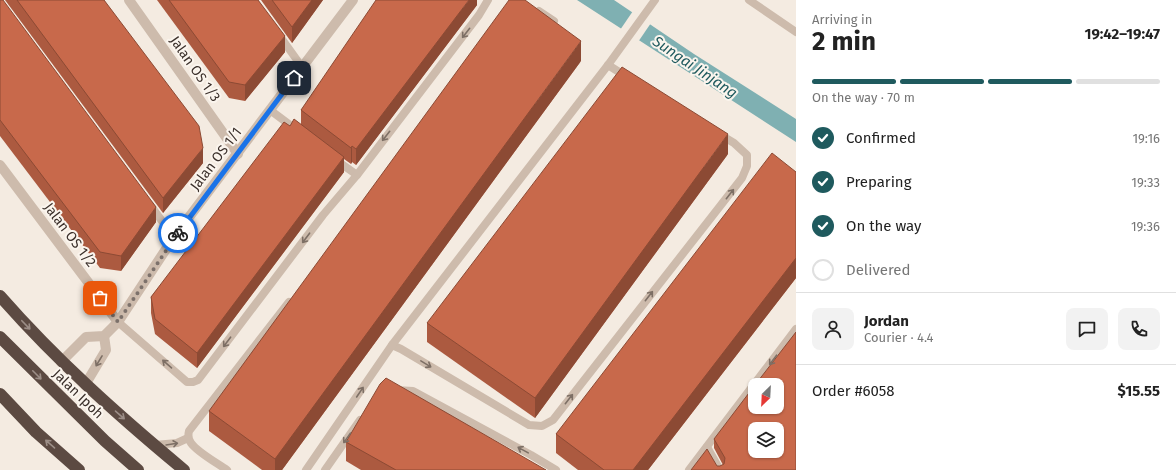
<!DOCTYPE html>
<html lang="en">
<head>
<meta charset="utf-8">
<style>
	body { margin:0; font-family:"Fira Sans",sans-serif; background:#f2f2f2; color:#222; height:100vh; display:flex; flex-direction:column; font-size:15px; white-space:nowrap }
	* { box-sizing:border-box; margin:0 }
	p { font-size:13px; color:#767676 }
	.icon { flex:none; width:22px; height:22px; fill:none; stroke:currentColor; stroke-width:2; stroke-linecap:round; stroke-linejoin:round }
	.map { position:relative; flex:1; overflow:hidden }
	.drawer { display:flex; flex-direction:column; background:#fff; width:380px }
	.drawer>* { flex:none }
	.needle { width:26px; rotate:204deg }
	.fabs { position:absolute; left:748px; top:378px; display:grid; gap:8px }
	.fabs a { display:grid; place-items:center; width:36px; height:36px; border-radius:8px; background:#fff; box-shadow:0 1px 3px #0004; font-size:20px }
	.pin { position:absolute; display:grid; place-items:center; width:34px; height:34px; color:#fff; margin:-17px; border-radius:8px; box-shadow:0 2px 6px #0006 }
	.courier { position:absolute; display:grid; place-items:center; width:40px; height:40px; margin:-20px; border:3px solid #1a73e8; border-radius:50%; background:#fff; color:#222; box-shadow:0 1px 5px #0007 }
	.head em { font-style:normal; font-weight:700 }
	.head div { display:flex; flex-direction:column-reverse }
	.head { display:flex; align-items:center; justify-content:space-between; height:68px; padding:0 16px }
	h1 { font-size:26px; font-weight:700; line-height:30px }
	.bar { display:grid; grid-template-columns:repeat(4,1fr); gap:6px 4px; align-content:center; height:48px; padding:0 16px }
	.bar i { height:5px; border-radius:3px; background:#e0e0e0 }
	.bar .active { background:#1f5a5e }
	.bar p { grid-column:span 4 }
	.line { display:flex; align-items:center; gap:10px; padding:0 16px; border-top:1px solid #e0e0e0 }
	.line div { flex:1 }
	.round { display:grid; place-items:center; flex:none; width:42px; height:42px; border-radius:8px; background:#f2f2f2 }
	ol { padding:0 16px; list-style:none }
	li { display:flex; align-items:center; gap:12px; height:44px }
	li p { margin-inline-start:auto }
	li .icon { padding:4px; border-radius:50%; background:#1f5a5e; color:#fff; stroke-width:4 }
	li:last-child { color:#767676 }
	li i { width:22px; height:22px; border:2px solid #e0e0e0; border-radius:50% }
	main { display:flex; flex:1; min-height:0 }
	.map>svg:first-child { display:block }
	.water { fill:#7fb0b2 }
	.pier { fill:#f4ebe1 }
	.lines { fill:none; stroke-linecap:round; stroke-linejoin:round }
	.lane { stroke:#cdbbac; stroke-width:8 }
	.street { stroke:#cdbbac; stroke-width:10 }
	.highway { stroke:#5c4a42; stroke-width:12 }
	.wall { fill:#ac5a40 }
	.shaded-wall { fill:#8c4a34 }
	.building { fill:#c8694b; stroke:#8c4a34; fill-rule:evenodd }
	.oneway { stroke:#7d6f65 }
	.oneway2 { stroke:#9c8e87 }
	.done { stroke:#7c716b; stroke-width:4; stroke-dasharray:0 7.2 }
	.route { stroke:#1a73e8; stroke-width:5 }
	.labels { text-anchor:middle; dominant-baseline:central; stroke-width:4; stroke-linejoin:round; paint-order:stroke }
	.street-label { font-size:14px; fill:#3b302b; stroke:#fbf5ee }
	.water-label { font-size:15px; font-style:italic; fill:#1f5a5e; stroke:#fbf5ee }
</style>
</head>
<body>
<main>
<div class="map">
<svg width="796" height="470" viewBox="0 0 796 470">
	<rect width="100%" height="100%" fill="#f4ebe1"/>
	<!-- water -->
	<polygon class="water" points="577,0 614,0 694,54 796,119 796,142"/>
	<!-- pier -->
	<polygon class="pier" points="633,11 651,23 638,42 620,30"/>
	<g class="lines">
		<!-- lane -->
		<g class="lane">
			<polyline points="749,0 796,32"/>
			<polyline points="539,11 554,21"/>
			<polyline points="279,35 302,67"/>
			<polyline points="608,65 627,77"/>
			<polyline points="270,110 298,131"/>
			<polyline points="336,160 357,175"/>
			<polyline points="150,205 174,237"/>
			<polyline points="118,322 187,382 193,382 198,380 323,215 357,175 479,15 488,0"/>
			<polyline points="392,345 401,349 529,425 542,426 553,420 742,178 747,166 747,155 734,143 719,134"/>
			<polyline points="396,390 413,391 531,455 556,470"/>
			<polyline points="155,445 177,443 188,438"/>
			<polyline points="707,447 720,470"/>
			<path d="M227,470C217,463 197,452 191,443C188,439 188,435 189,431L289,302"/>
			<polyline points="306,470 392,345 608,65 655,0"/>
			<polyline points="325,470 360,420"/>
			<polyline points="689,470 796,329"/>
		</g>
		<!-- street -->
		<g class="street">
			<polyline points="129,0 238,154"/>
			<polyline points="0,165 118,322"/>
			<polyline points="61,362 86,337 104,336 118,322 174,237 353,0"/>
			<polyline points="85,385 106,350 104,336"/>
		</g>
		<!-- highway -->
		<g class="highway">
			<path d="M0,296C56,360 119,416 184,470"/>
			<polyline points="0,337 105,441 138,470"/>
			<polyline points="0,394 36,432 79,470"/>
		</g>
	</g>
	<!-- wall -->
	<g class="wall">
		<polygon points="0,0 156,222 121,271 100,268 0,136"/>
		<polygon points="5,0 104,0 203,163 163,213"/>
		<polygon points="157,0 258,0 285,52 245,101 229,98"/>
		<polygon points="261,0 323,0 292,43"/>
		<polygon points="477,0 477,5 356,165 352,162 351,164 344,159 344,172 197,368 155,334 151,313 151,297 290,126 301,124 301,110"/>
		<polygon points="581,61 282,470 262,470 209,431 209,411"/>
		<polygon points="728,154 535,418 427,342 427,323"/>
		<polygon points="796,172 796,278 648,470 578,470 556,453 556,434"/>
		<polygon points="714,439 796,470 691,470 720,466 723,465 714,448"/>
		<polygon points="346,442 546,470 361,470 346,461"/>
	</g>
	<!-- shaded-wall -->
	<g class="shaded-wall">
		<polygon points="312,0 323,0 292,43 292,27"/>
		<polygon points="469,0 477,0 477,5 356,165 356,149"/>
		<polygon points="285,36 285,52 245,101 245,85"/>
		<polygon points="581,41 581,61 282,470 275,470 275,459"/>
		<polygon points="728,134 728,154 535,418 535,398"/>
		<polygon points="352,146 352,162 351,164 351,148"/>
		<polygon points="203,148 203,163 163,213 163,198"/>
		<polygon points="344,157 344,172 197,368 197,353"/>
		<polygon points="156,207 156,222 121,271 121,256"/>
		<polygon points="796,258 796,278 648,470 633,470"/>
	</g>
	<!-- building -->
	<g class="building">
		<polygon points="0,0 3,0 156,207 121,256 100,252 0,120"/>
		<polygon points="17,0 104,0 199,126 203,148 163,198"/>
		<polygon points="169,0 258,0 285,36 245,85 229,82"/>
		<polygon points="272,0 312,0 292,27"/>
		<polygon points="376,0 469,0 356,149 352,146 351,148 301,110"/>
		<polygon points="509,0 525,0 581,41 275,459 209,411"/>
		<polygon points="622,67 728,134 535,398 427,323"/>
		<polygon points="294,119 344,157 197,353 155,319 151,297 284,122 290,126"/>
		<polygon points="772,153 796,172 796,258 633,470 604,470 556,434"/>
		<path d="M796,332V470H691L707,449L717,466H720L724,464L725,458L714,439L755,385V407H777V385H755ZM755,429H777V451H755Z"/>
		<polygon points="386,378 546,470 396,470 346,442 380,384"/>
	</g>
	<!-- one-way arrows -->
	<defs><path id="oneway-shaft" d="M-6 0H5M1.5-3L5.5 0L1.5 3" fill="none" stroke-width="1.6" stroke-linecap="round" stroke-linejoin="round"/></defs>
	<g class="oneway">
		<use href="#oneway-shaft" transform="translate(466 33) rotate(128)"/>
		<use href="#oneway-shaft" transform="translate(386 136) rotate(128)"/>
		<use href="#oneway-shaft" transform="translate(730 194) rotate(-52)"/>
		<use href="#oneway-shaft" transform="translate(306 238) rotate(127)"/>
		<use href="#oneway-shaft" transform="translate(649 296) rotate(-52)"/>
		<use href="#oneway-shaft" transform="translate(227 342) rotate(127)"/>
		<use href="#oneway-shaft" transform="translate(773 360) rotate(127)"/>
		<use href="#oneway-shaft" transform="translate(99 361) rotate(121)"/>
		<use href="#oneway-shaft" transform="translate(167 364) rotate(-139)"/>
		<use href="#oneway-shaft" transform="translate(426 364) rotate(31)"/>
		<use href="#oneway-shaft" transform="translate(360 392) rotate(-56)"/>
		<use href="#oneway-shaft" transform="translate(569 399) rotate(-52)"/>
		<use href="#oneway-shaft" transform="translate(347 438) rotate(125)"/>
		<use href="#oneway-shaft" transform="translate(172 444) rotate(-9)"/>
		<use href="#oneway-shaft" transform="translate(523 450) rotate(-151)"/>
	</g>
	<g class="oneway2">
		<use href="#oneway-shaft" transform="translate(26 325) rotate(46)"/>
		<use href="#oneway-shaft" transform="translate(37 375) rotate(45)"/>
		<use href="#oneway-shaft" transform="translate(120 415) rotate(41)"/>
		<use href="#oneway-shaft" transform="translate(50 444) rotate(-139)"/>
	</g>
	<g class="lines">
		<!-- done -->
		<polyline class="done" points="100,298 118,322 178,233"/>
		<!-- route -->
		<polyline class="route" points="178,233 294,78"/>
	</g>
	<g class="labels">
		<!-- street labels -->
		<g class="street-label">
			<text transform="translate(195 69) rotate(55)">Jalan OS 1/3</text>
			<text transform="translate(216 159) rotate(-53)">Jalan OS 1/1</text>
			<text transform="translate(70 235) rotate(53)">Jalan OS 1/2</text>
			<text transform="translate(78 394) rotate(44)">Jalan Ipoh</text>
		</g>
		<!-- water labels -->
		<g class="water-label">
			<text transform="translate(695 67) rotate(34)">Sungai Jinjang</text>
		</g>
	</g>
</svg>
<div class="fabs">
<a><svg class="needle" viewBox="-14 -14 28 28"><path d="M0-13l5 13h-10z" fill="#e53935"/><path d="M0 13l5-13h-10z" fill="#767676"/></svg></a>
<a><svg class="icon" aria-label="layers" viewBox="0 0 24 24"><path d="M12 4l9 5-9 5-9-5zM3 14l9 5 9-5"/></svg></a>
</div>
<div class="pin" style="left:100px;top:298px;background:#ea580c"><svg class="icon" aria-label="bag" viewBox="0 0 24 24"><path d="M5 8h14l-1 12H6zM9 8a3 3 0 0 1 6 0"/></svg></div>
<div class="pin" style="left:294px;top:78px;background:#1f2937"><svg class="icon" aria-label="home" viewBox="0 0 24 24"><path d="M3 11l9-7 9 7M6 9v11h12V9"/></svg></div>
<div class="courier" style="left:178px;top:233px"><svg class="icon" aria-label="bike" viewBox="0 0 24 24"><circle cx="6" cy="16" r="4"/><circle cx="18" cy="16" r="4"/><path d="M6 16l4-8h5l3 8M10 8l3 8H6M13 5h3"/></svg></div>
</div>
<section class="drawer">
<div class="head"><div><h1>2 min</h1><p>Arriving in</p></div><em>19:42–19:47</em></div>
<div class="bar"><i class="active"></i><i class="active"></i><i class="active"></i><i></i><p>On the way · 70 m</p></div>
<ol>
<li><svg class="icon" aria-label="check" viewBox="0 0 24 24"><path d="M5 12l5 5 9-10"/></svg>Confirmed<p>19:16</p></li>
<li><svg class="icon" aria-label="check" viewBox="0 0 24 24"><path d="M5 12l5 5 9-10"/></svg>Preparing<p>19:33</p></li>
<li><svg class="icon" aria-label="check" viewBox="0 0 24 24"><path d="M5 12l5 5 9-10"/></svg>On the way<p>19:36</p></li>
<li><i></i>Delivered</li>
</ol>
<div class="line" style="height:72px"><a class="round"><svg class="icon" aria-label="person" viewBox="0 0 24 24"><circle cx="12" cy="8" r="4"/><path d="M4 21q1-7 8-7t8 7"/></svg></a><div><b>Jordan</b><p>Courier · 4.4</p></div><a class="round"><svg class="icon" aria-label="chat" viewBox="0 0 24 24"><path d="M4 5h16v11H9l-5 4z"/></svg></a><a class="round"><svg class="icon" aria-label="phone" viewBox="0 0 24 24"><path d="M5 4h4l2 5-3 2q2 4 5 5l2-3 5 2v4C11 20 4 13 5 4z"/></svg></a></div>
<div class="line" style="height:52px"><div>Order #6058</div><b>$15.55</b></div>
</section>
</main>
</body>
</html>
